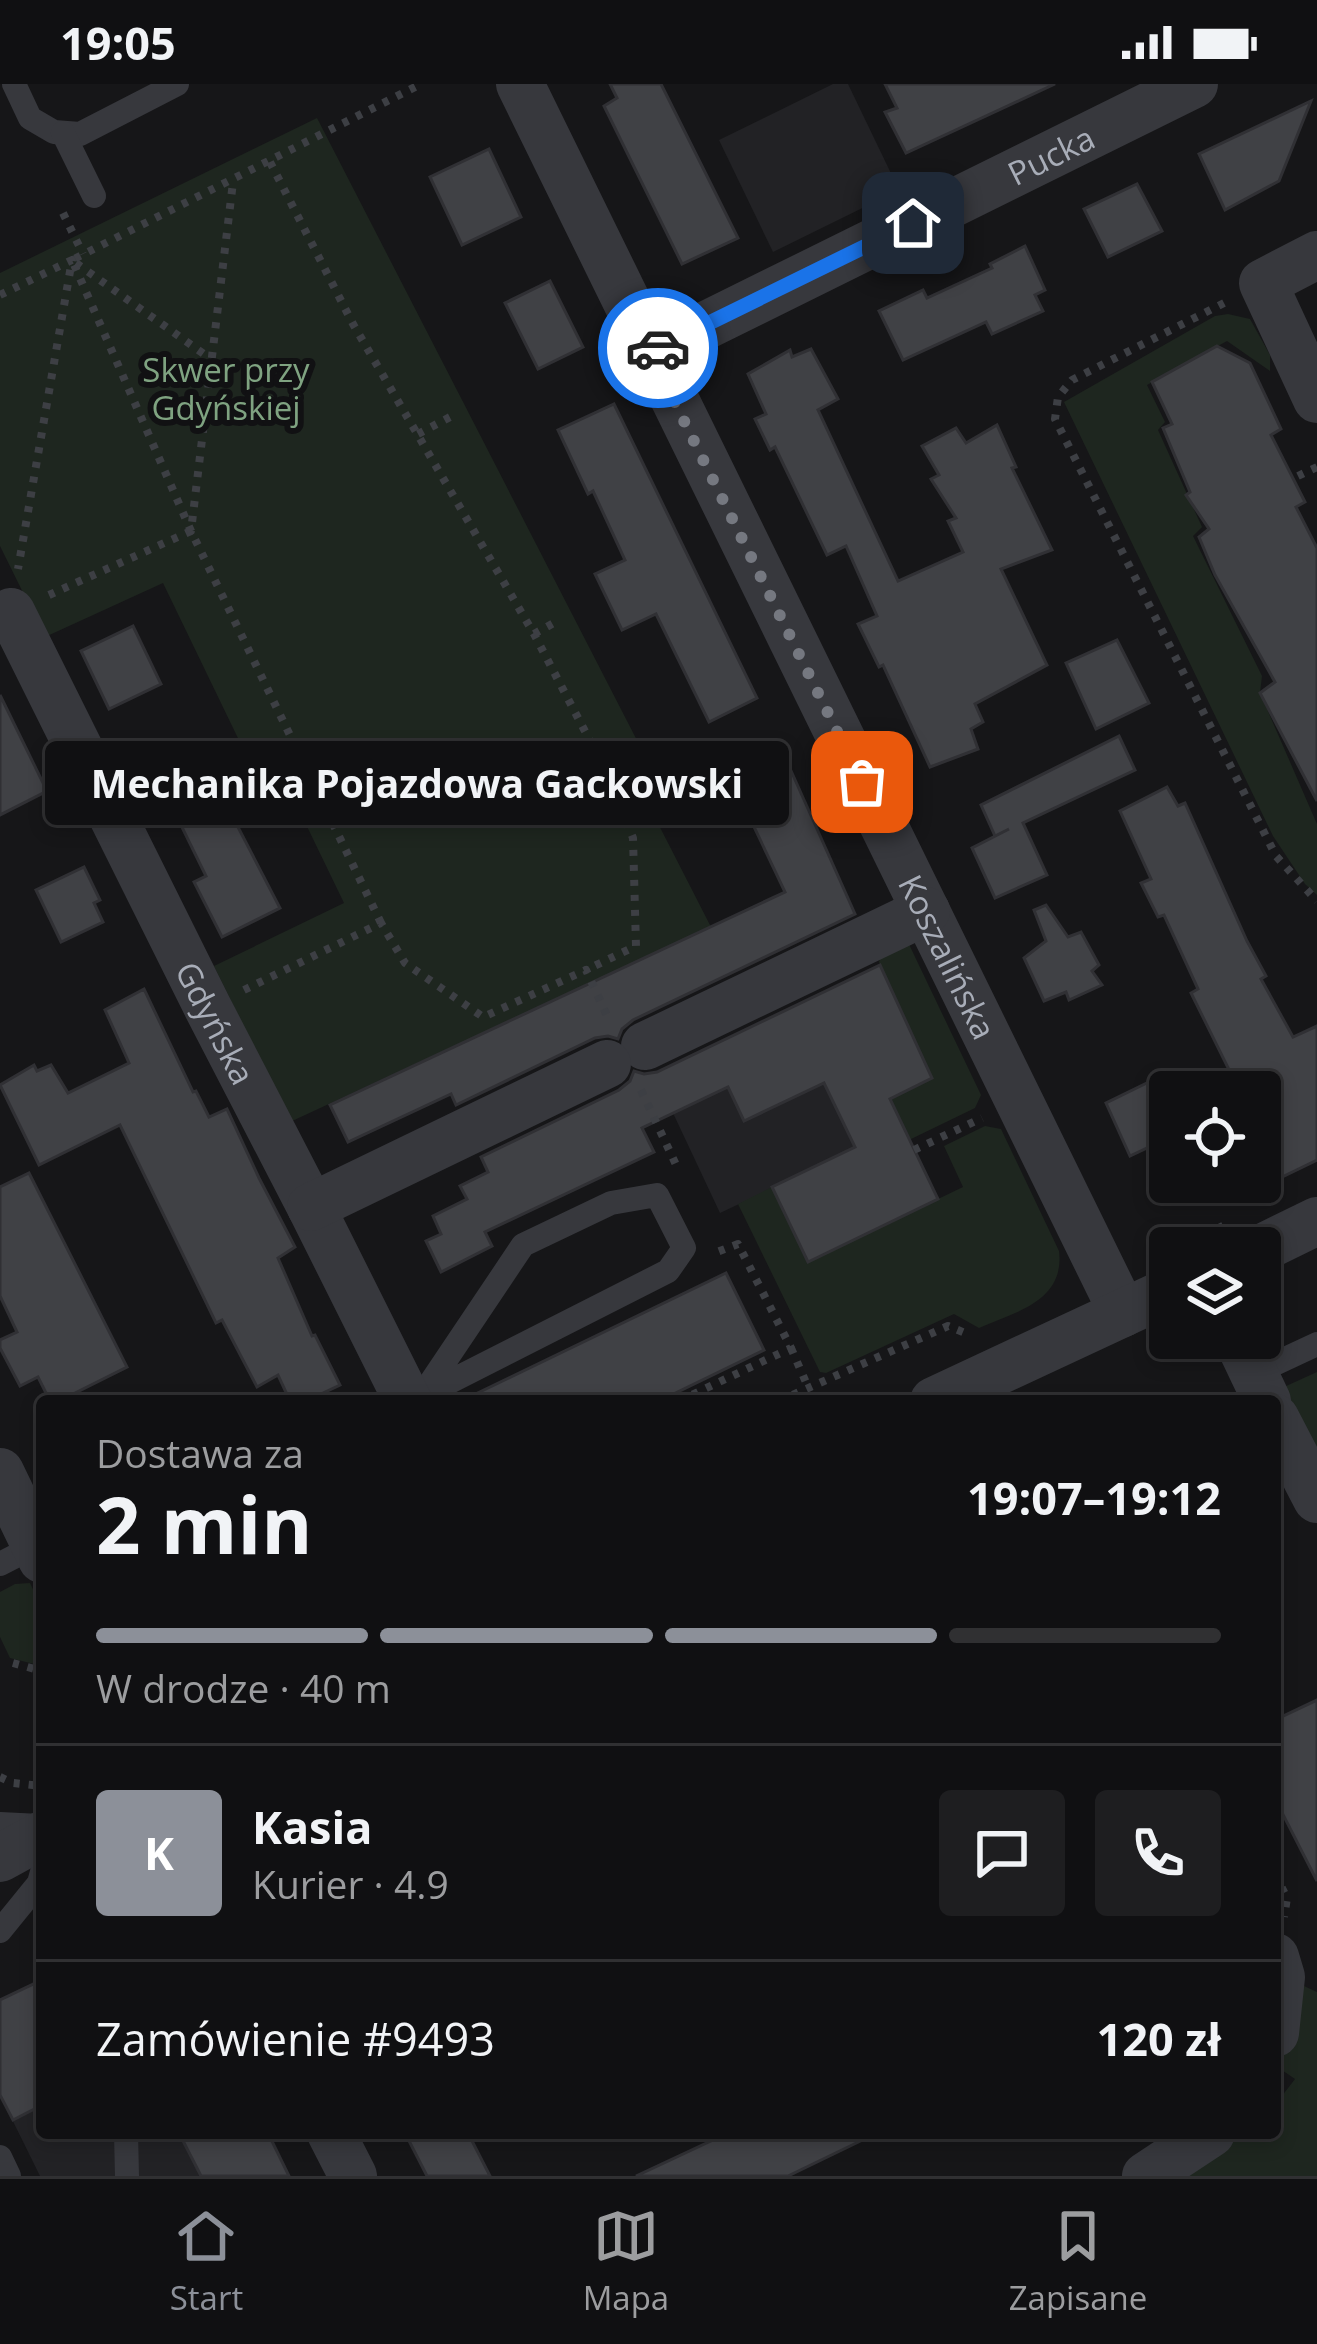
<!DOCTYPE html>
<html lang="pl">
<head>
<meta charset="utf-8">
<style>
	body { margin:0; font-family:"Open Sans",sans-serif; background:#1e1e20; color:#f1f3f6; height:100vh; display:flex; flex-direction:column; font-size:45px; white-space:nowrap }
	* { box-sizing:border-box; margin:0 }
	p { font-size:39px; color:#9c9d9f }
	.icon { flex:none; width:66px; height:66px; fill:none; stroke:currentColor; stroke-width:2; stroke-linecap:round; stroke-linejoin:round }
	.map { position:relative; flex:1; overflow:hidden }
	.sheet { position:absolute; left:36px; top:1311px; width:1245px; height:744px; display:flex; flex-direction:column; background:#101012; border-radius:12px; box-shadow:0 6px 18px #0003,0 0 0 3px #303032 }
	.sheet>* { flex:none }
	.tools { position:absolute; left:1149px; top:987px; display:grid; gap:24px }
	.tools a { display:grid; place-items:center; width:132px; height:132px; border-radius:12px; background:#101012; box-shadow:0 6px 18px #0003,0 0 0 3px #303032; font-size:60px }
	.pin { position:absolute; display:grid; place-items:center; width:102px; height:102px; color:#fff; margin:-51px; border-radius:24px; box-shadow:0 6px 18px #0006 }
	.courier { position:absolute; display:grid; place-items:center; width:120px; height:120px; margin:-60px; border:9px solid #1a73e8; border-radius:50%; background:#fff; color:#222; box-shadow:0 3px 15px #0007 }
	.bubble { position:absolute; height:84px; border-radius:12px; background:#101012; box-shadow:0 6px 18px #0003,0 0 0 3px #303032; font-size:39px; font-weight:700; line-height:84px; text-align:center }
	.head em { font-style:normal; font-weight:700 }
	.head div { display:flex; flex-direction:column-reverse }
	.head { display:flex; align-items:center; justify-content:space-between; height:204px; padding:0 60px }
	h1 { font-size:78px; font-weight:700; line-height:90px }
	.bar { display:grid; grid-template-columns:repeat(4,1fr); gap:18px 12px; align-content:center; height:144px; padding:0 60px }
	.bar i { height:15px; border-radius:9px; background:#303032 }
	.bar .selected { background:#8c9099 }
	.bar p { grid-column:span 4 }
	.line { display:flex; align-items:center; gap:30px; padding:0 60px; border-top:3px solid #303032 }
	.line div { flex:1 }
	.round { display:grid; place-items:center; flex:none; width:126px; height:126px; border-radius:12px; background:#1e1e20 }
	.status { display:flex; justify-content:space-between; align-items:center; height:84px; padding:0 60px; background:#101012; direction:ltr }
	.status svg { height:33px; fill:currentColor }
	.tabs { display:flex; justify-content:space-around; align-items:center; height:168px; border-top:3px solid #303032; background:#101012; font-size:33px; color:#9c9d9f }
	.tabs a { display:grid; justify-items:center; gap:6px }
	.tabs .selected { color:#8c9099 }
	.map>svg:first-child { display:block }
	.built { fill:#222225 }
	.green { fill:#1e261f }
	.building { fill:#404145; stroke:#303034; stroke-width:3 }
	.lines { fill:none; stroke-linecap:round; stroke-linejoin:round }
	.path { stroke:#3d3f44; stroke-width:8; stroke-dasharray:6 9; stroke-linecap:butt }
	.service { stroke:#37383d; stroke-width:24 }
	.minor { stroke:#37383d; stroke-width:48 }
	.done { stroke:#757880; stroke-width:12; stroke-dasharray:0 21.6 }
	.route { stroke:#1a73e8; stroke-width:15 }
	.labels { text-anchor:middle; dominant-baseline:central; stroke-width:12; stroke-linejoin:round; paint-order:stroke }
	.street-label { font-size:33px; fill:#a8adb8; stroke:#111113 }
	.park-label { font-size:33px; fill:#7fa381; stroke:#111113 }
</style>
</head>
<body>
<div class="status"><b>19:05</b><svg viewBox="0 0 49 12"><path d="M0 12V9h3v3zM5 12V6h3v6zM10 12V3h3v9zM15 12V0h3v12zM26 1h20v11H26zM47 4h2v5h-2z"/></svg></div>
<div class="map">
<svg width="1317" height="2092" viewBox="0 0 1317 2092">
	<rect width="100%" height="100%" fill="#161618"/>
	<!-- built -->
	<g class="built">
		<polygon points="833,0 848,0 899,106 773,168 719,56"/>
		<polygon points="900,923 932,994 890,1016 938,1115 773,1104 720,1129 673,1029"/>
		<polygon points="42,1896 42,2049 268,2049 289,2092 40,2092 0,2011 0,1916"/>
	</g>
	<!-- green -->
	<g class="green">
		<polygon points="317,34 662,705 645,714 711,843 290,1038 214,882 344,819 286,699 264,708 163,499 45,553 0,462 0,189"/>
		<polygon points="1228,230 1250,235 1270,271 1270,287 1227,257 1147,301 1165,338 1158,346 1202,443 1193,452 1262,592 1260,609 1317,740 1317,811 1305,800 1273,752 1064,318 1215,232"/>
		<polygon points="905,852 981,1011 975,1024 909,1056 890,1015 932,994 879,878 883,863"/>
		<path d="M985,1042L1001,1045L1059,1167C1065,1217 1016,1228 979,1244L954,1230L826,1289L820,1288L738,1120L772,1103L938,1115L963,1103L944,1062Z"/>
		<polygon points="1317,1288 1317,1377 1284,1303"/>
		<polygon points="30,1499 42,1525 42,1582 10,1574 0,1553 0,1508 15,1500"/>
		<polygon points="1293,1897 1317,1908 1317,2092 1179,2092 1227,2059 1236,2049 1275,2049 1275,2021 1295,1995 1276,1982"/>
	</g>
	<!-- building -->
	<g class="building">
		<polygon points="610,0 661,0 738,154 682,180 604,22 617,14"/>
		<polygon points="885,0 1055,0 906,69 885,28 897,24"/>
		<polygon points="1311,17 1279,97 1225,126 1199,70"/>
		<polygon points="489,65 521,133 462,161 430,93"/>
		<polygon points="1137,100 1162,147 1108,173 1084,125"/>
		<polygon points="1025,162 1045,206 1035,211 1043,227 992,250 986,238 903,276 879,227 923,206 927,214 992,184 990,180"/>
		<polygon points="550,197 583,263 538,285 505,219"/>
		<polygon points="1217,262 1250,279 1281,345 1271,351 1305,418 1296,423 1317,464 1317,717 1260,609 1275,598 1215,491 1199,453 1209,445 1186,411 1190,408 1163,344 1172,340 1152,298"/>
		<polygon points="811,265 838,315 818,326 898,497 963,468 948,437 956,434 931,395 939,391 922,362 956,344 966,359 997,341 1016,383 1012,384 1052,466 1001,485 1047,581 975,620 983,638 971,645 978,665 930,683 883,581 879,583 858,540 877,532 846,462 827,471 775,363 770,366 755,335 766,330 748,290 790,266 792,273"/>
		<polygon points="614,320 757,614 709,638 656,530 622,546 595,490 625,476 593,407 588,410 558,346"/>
		<polygon points="133,542 161,600 109,625 81,567"/>
		<polygon points="1117,556 1149,619 1096,645 1066,579"/>
		<polygon points="0,611 47,707 0,731"/>
		<polygon points="1119,652 1135,686 1023,739 1047,791 995,814 972,764 1009,745 995,752 981,721"/>
		<polygon points="187,670 214,723 225,718 280,824 222,853 194,798 206,792 176,731 164,737 143,692"/>
		<polygon points="788,680 855,830 633,936 622,945 618,955 608,952 595,954 456,1021 451,1010 348,1058 330,1021 785,808 736,705"/>
		<polygon points="1167,703 1178,722 1185,719 1247,857 1266,892 1261,895 1293,953 1317,942 1317,1076 1280,1094 1260,1054 1260,1008 1240,1008 1191,909 1198,905 1164,831 1158,833 1141,799 1151,795 1120,727"/>
		<polygon points="84,783 100,816 94,819 103,838 61,858 36,806"/>
		<polygon points="1046,821 1068,853 1081,848 1099,881 1092,887 1102,901 1069,916 1066,908 1044,917 1024,874 1046,857 1034,826"/>
		<polygon points="880,881 932,994 890,1015 938,1115 808,1178 772,1103 855,1063 824,999 744,1037 728,1003 642,1044 654,1068 485,1148 492,1162 441,1188 426,1157 441,1150 433,1132 467,1115 460,1102 488,1088 481,1073 619,1006 630,997 634,987 644,990 657,988"/>
		<polygon points="144,905 193,1008 196,1007 209,1033 227,1025 259,1094 295,1163 278,1174 312,1252 315,1251 340,1301 306,1317 290,1317 278,1291 257,1303 222,1236 216,1239 120,1041 39,1081 0,1001 34,981 37,987 51,981 68,1009 129,979 105,926"/>
		<polygon points="1153,996 1170,1034 1170,1053 1130,1072 1106,1019"/>
		<polygon points="29,1089 127,1283 59,1317 50,1317 38,1293 20,1302 0,1264 0,1256 17,1248 0,1212 0,1103"/>
		<polygon points="726,1189 764,1266 659,1317 461,1317"/>
		<polygon points="1317,1616 1317,1797 1275,1715 1275,1636"/>
		<polygon points="42,1896 42,2021 13,2036 0,2011 0,1916"/>
		<polygon points="179,2049 268,2049 289,2092 201,2092"/>
		<polygon points="405,2049 468,2049 490,2092 427,2092"/>
		<polygon points="728,2049 877,2049 788,2092 636,2092"/>
	</g>
	<g class="lines">
		<!-- path -->
		<g class="path">
			<polyline points="270,78 353,240 534,550 609,693 633,754 636,862 586,886"/>
			<polyline points="63,129 83,170"/>
			<polyline points="76,179 211,275"/>
			<polyline points="0,211 72,176 18,485"/>
			<polyline points="1224,219 1072,296 1058,313 1055,335 1276,772 1317,817"/>
			<polyline points="418,350 450,333"/>
			<polyline points="1298,392 1317,383"/>
			<polyline points="49,511 191,447 233,98"/>
			<polyline points="534,550 559,536"/>
			<polyline points="381,839 191,447 72,176 421,0"/>
			<polyline points="244,906 381,839 405,879 483,933 586,886 610,938"/>
			<polyline points="641,1006 678,1085"/>
			<polyline points="914,1066 982,1034"/>
			<polyline points="1177,1163 1223,1142"/>
			<polyline points="791,1264 808,1303"/>
			<polyline points="679,1317 791,1264 738,1160 717,1168 715,1163"/>
			<polyline points="779,1317 948,1242 970,1251"/>
			<polyline points="13,1579 42,1587"/>
			<polyline points="0,1693 13,1699 42,1702"/>
			<polyline points="1275,1790 1287,1814 1284,1833"/>
		</g>
		<!-- service -->
		<g class="service">
			<polyline points="14,0 30,34 54,48 80,50 177,0"/>
			<polyline points="63,49 94,112"/>
			<polyline points="1253,1290 1317,1260"/>
			<polyline points="412,1317 668,1187 684,1164 657,1111 611,1119 523,1161 423,1310"/>
			<polyline points="0,1480 35,1462"/>
			<polyline points="0,1740 40,1742"/>
			<polyline points="0,1847 39,1799 42,1788"/>
			<polyline points="126,2049 127,2092"/>
			<polyline points="0,2073 9,2092"/>
		</g>
		<!-- minor -->
		<g class="minor">
			<path id="s1" d="M520,0L1123,1229"/>
			<polyline points="1317,171 1263,199 1317,315"/>
			<path id="s2" d="M650,269L1194,0"/>
			<path id="s3" d="M11,528L208,924L311,1123L408,1317"/>
			<polyline points="645,962 926,827"/>
			<polyline points="311,1123 607,980"/>
			<polyline points="1260,1165 1317,1137"/>
			<polyline points="1237,1254 1267,1317"/>
			<polyline points="934,1317 1170,1207"/>
			<polyline points="1275,1334 1317,1415"/>
			<polyline points="0,1388 42,1475"/>
			<polyline points="0,1774 42,1751"/>
			<polyline points="1275,1873 1281,1893 1275,1949"/>
			<polyline points="331,2049 353,2092"/>
			<polyline points="1146,2092 1211,2049"/>
		</g>
	</g>
	<g class="lines">
		<!-- done -->
		<polyline class="done" points="658,264 650,268 862,698"/>
		<!-- route -->
		<polyline class="route" points="658,264 913,139"/>
	</g>
	<g class="labels">
		<!-- street labels -->
		<g class="street-label">
			<text stroke="none"><textPath href="#s2" startOffset="447">Pucka</textPath></text>
			<text stroke="none"><textPath href="#s1" startOffset="972">Koszalińska</textPath></text>
			<text stroke="none"><textPath href="#s3" startOffset="459">Gdyńska</textPath></text>
		</g>
		<!-- park labels -->
		<g class="park-label">
			<text x="226" y="285">Skwer przy<tspan x="226" dy="38">Gdyńskiej</tspan></text>
		</g>
	</g>
</svg>
<div class="tools">
<a><svg class="icon" aria-label="locate" viewBox="0 0 24 24"><circle cx="12" cy="12" r="6"/><path d="M12 2v4M12 18v4M2 12h4M18 12h4"/></svg></a>
<a><svg class="icon" aria-label="layers" viewBox="0 0 24 24"><path d="M12 4l9 5-9 5-9-5zM3 14l9 5 9-5"/></svg></a>
</div>
<div class="pin" style="left:862px;top:698px;background:#ea580c"><svg class="icon" aria-label="bag" viewBox="0 0 24 24"><path d="M5 8h14l-1 12H6zM9 8a3 3 0 0 1 6 0"/></svg></div>
<div class="pin" style="left:913px;top:139px;background:#1f2937"><svg class="icon" aria-label="home" viewBox="0 0 24 24"><path d="M3 11l9-7 9 7M6 9v11h12V9"/></svg></div>
<div class="courier" style="left:658px;top:264px"><svg class="icon" aria-label="car" viewBox="0 0 24 24"><path d="M5 17H2v-5l4-1 3-4h7l3 4 3 1v5h-3M9 17h6M6 11h13"/><circle cx="7" cy="17" r="2"/><circle cx="17" cy="17" r="2"/></svg></div>
<div class="bubble" style="left:45px;top:657px;width:744px">Mechanika Pojazdowa Gackowski</div>
<section class="sheet">
<div class="head"><div><h1>2 min</h1><p>Dostawa za</p></div><em>19:07–19:12</em></div>
<div class="bar"><i class="selected"></i><i class="selected"></i><i class="selected"></i><i></i><p>W drodze · 40 m</p></div>
<div class="line" style="height:216px"><b class="round" style="background:#8c9099;color:#fff">K</b><div><b>Kasia</b><p>Kurier · 4.9</p></div><a class="round"><svg class="icon" aria-label="chat" viewBox="0 0 24 24"><path d="M4 5h16v11H9l-5 4z"/></svg></a><a class="round"><svg class="icon" aria-label="phone" viewBox="0 0 24 24"><path d="M5 4h4l2 5-3 2q2 4 5 5l2-3 5 2v4C11 20 4 13 5 4z"/></svg></a></div>
<div class="line" style="height:156px"><div>Zamówienie #9493</div><b>120 zł</b></div>
</section>
</div>
<nav class="tabs">
<a class="selected"><svg class="icon" aria-label="home" viewBox="0 0 24 24"><path d="M3 11l9-7 9 7M6 9v11h12V9"/></svg>Start</a>
<a><svg class="icon" aria-label="map" viewBox="0 0 24 24"><path d="M3 6l6-2 6 2 6-2v14l-6 2-6-2-6 2zM9 4v14M15 6v14"/></svg>Mapa</a>
<a><svg class="icon" aria-label="saved" viewBox="0 0 24 24"><path d="M7 4h10v16l-5-4-5 4z"/></svg>Zapisane</a>
</nav>
</body>
</html>
